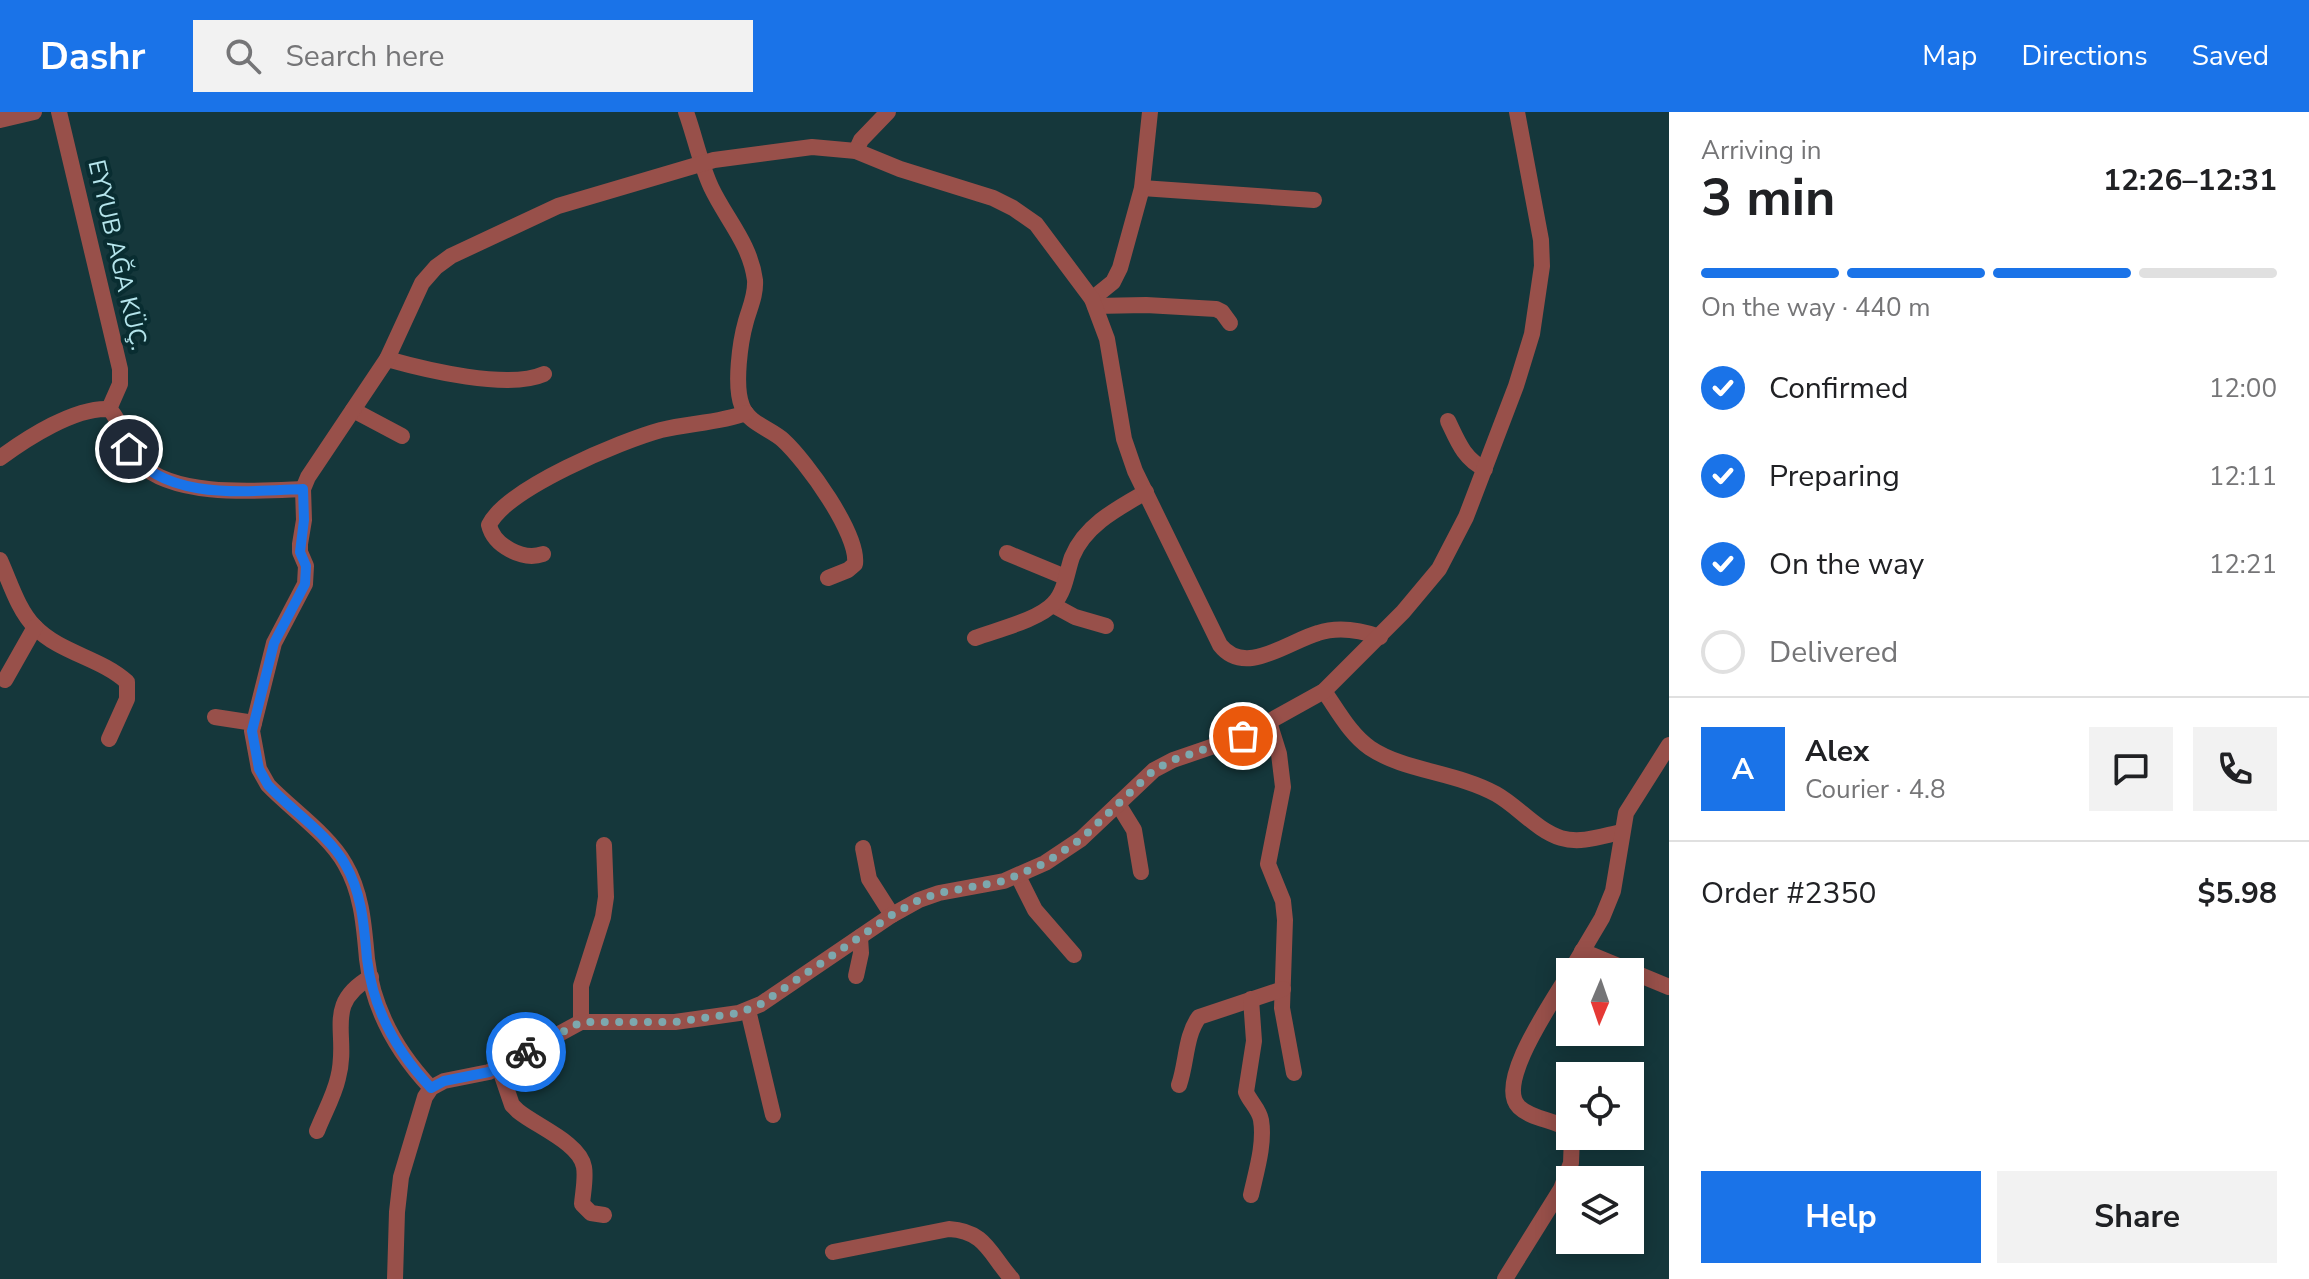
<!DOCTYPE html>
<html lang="en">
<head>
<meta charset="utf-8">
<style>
	body { margin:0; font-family:"Nunito Sans",sans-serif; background:#f2f2f2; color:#202124; height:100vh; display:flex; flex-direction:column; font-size:30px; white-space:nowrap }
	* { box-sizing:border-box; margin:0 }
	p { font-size:26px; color:#757577 }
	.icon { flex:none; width:44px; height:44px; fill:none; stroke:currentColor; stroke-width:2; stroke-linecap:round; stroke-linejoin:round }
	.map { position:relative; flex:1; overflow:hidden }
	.drawer { display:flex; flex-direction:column; background:#fff; width:640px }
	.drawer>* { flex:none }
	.needle { width:52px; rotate:182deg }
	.controls { position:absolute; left:1556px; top:846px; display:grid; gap:16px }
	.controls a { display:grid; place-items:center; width:88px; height:88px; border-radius:0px; background:#fff; box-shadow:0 4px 20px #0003; font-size:40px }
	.pin { position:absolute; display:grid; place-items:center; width:68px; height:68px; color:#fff; margin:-34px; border:4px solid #fff; border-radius:50%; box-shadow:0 2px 8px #0007 }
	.courier { position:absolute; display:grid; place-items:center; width:80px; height:80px; margin:-40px; border:6px solid #1a73e8; border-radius:50%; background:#fff; color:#222; box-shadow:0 2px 10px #0007 }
	.summary em { font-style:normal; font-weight:700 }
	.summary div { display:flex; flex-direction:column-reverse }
	.summary { display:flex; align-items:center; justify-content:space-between; height:136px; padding:0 32px }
	h1 { font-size:52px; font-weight:700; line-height:60px }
	.bar { display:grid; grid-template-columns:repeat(4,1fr); gap:12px 8px; align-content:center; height:96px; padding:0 32px }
	.bar i { height:10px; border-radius:6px; background:#e0e0e0 }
	.bar .active { background:#1a73e8 }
	.bar p { grid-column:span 4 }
	.line { display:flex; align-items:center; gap:20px; padding:0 32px; border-top:2px solid #e0e0e0 }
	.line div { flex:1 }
	.round { display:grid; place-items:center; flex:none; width:84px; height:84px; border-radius:0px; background:#f2f2f2 }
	ol { padding:0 32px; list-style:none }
	li { display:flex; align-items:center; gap:24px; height:88px }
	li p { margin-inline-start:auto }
	li .icon { padding:8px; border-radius:50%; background:#1a73e8; color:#fff; stroke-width:4 }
	li:last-child { color:#757577 }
	li i { width:44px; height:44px; border:4px solid #e0e0e0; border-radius:50% }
	.primary-button { display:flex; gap:16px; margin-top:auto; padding:16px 32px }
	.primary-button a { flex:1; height:92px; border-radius:0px; background:#1a73e8; color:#fff; font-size:32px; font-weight:700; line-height:92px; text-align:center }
	.primary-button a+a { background:#f2f2f2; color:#202124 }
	header { display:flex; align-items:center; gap:48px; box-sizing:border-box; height:112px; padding:0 40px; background:#1a73e8; color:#fff }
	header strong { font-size:38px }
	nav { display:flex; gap:44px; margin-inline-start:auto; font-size:28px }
	.search { width:560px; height:72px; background:#f2f2f2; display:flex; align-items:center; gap:20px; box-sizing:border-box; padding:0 28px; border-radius:0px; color:#757577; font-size:30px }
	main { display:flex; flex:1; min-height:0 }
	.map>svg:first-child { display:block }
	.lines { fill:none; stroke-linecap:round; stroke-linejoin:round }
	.minor { stroke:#98504a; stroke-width:16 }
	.done { stroke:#7da8ae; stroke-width:8; stroke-dasharray:0 14.4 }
	.route { stroke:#1a73e8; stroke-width:10 }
	.labels { text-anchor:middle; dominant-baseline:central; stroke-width:8; stroke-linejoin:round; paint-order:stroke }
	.street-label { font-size:24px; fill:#b5e5ec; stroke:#092d31 }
</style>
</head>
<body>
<header>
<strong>Dashr</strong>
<div class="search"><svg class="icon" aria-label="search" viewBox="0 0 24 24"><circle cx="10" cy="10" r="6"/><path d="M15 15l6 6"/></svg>Search here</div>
<nav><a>Map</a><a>Directions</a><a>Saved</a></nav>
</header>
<main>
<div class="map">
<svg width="1669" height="1167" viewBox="0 0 1669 1167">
	<rect width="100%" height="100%" fill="#15373b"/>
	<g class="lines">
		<!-- minor -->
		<g class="minor">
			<polyline points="59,0 120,257 120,272 109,297"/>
			<path d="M686,0C695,25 700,51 711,75C726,107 750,131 755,168C756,183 750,195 746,209C740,230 734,274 742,294C748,311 771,317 783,328C806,349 859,422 855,452L848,458L828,466"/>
			<polyline points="0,8 34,0"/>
			<polyline points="856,39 861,28 888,0"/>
			<polyline points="1142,76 1314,88"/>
			<polyline points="1092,187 1113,170 1120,156 1142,76 1150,0"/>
			<polyline points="1095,194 1146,193 1216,197 1222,200 1230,211"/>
			<path d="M387,247C426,258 508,278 544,262"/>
			<polyline points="353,298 402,324"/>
			<path d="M1448,309C1458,330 1464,347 1485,357"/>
			<path d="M0,346C27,326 75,295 109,297C124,311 123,337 139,351C175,386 257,379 303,377"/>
			<polyline points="1007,441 1065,465"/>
			<path d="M543,442C523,449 494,434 489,413C507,376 621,329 661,318C689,311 719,311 746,301"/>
			<path d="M0,448C10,470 18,498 35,515C60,541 101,546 127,570V587L109,627"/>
			<polyline points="1053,493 1075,505 1106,514"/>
			<path d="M975,526C996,518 1039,508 1054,491C1065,480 1067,459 1072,445C1085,413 1118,396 1146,380"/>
			<polyline points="5,568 35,515"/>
			<path d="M1324,579C1338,599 1350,622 1370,636C1404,659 1456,660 1496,682C1519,695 1536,718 1561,726C1581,732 1602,724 1621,720"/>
			<polyline points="215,605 254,611"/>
			<polyline points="1269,610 1279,642 1283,675 1268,752 1283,789 1285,808 1282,896 1294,961"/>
			<polyline points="1118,692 1134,718 1141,760"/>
			<polyline points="863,736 869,767 892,803"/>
			<polyline points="1018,764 1035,798 1074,843"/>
			<polyline points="1582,839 1669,875"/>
			<polyline points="1570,860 1602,806 1613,779 1626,701 1669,633"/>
			<path d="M1570,860C1556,885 1494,971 1519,995C1531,1007 1555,1008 1570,1018"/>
			<polyline points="856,864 861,841 860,825"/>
			<polyline points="748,898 773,1003"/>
			<polyline points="581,910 581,874 603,805 606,785 604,733"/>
			<path d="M499,955L512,993L518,999C536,1014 580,1031 584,1055C586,1066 583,1080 582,1092L591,1101L604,1103"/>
			<path d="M1179,973C1187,950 1185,924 1199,905L1283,877"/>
			<path d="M431,976C396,939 373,898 367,847C364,814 362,781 345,752C329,723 291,697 268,673L259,657L252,619L274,531L305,472L306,454L300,440V432L304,408L303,377L308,365L387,247L422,171L436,155L451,144L558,94L714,48L812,35L856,39L900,57L993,86L1013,96L1036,112L1092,187L1107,227L1124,327L1135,359L1220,533C1245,565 1287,530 1318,521C1339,514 1360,518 1380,525"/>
			<path d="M317,1019C324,1001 334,984 338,966C350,922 322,893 371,865"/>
			<path d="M1251,1083C1256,1060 1265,1032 1261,1008C1259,997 1250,990 1246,980L1254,929L1251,887"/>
			<path d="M833,1140L949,1117C986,1119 990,1143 1012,1167"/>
			<polyline points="395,1167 397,1100 401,1065 425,985 431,976 444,969 489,960 581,910 675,910 739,901 761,892 892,803 919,788 939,781 1004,769 1045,751 1081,727 1154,658 1173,648 1243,624 1324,579 1403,500 1439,457 1466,405 1516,274 1532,222 1542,154 1541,128 1517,0"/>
			<polyline points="1505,1167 1561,1077 1571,1051 1572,1024"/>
		</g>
	</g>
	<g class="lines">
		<!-- done -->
		<polyline class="done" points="526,940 581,910 675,910 739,901 761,892 892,803 919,788 939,781 1004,769 1045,751 1081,727 1154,658 1173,648 1243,624"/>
		<!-- route -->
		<path class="route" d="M129,337C163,390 249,379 303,377L304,408L300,440L306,454L305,472L274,531L252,619L259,657L268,673C291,698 329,723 345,752C362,781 364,814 367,847C373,898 396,939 431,976L444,969L489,960L526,940"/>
	</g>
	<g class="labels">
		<!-- street labels -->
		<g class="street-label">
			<text transform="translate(118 143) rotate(77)">EYYUB AĞA KÜÇ.</text>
		</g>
	</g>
</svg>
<div class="controls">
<a><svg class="needle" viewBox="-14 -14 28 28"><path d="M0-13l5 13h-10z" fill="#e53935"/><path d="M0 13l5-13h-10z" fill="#757577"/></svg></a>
<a><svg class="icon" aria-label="locate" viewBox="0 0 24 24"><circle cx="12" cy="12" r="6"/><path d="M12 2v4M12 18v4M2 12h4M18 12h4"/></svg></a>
<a><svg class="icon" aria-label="layers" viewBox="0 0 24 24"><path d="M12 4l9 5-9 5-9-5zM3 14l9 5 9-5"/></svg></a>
</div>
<div class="pin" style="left:1243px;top:624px;background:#ea580c"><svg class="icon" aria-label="bag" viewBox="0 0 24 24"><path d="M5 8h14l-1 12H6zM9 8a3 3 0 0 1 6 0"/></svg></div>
<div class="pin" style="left:129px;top:337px;background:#1f2937"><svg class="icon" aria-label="home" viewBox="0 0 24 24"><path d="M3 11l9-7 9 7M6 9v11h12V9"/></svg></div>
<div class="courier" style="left:526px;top:940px"><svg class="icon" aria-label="bike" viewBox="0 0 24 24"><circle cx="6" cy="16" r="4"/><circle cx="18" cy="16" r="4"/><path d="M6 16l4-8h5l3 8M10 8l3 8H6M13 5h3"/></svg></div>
</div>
<section class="drawer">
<div class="summary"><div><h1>3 min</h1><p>Arriving in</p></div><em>12:26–12:31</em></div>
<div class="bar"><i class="active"></i><i class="active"></i><i class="active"></i><i></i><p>On the way · 440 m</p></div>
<ol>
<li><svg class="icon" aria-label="check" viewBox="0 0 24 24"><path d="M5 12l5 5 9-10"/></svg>Confirmed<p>12:00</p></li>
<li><svg class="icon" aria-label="check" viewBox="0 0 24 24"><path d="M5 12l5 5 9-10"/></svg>Preparing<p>12:11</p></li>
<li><svg class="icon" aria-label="check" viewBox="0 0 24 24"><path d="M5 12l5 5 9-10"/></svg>On the way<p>12:21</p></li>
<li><i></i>Delivered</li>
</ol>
<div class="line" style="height:144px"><b class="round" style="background:#1a73e8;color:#fff">A</b><div><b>Alex</b><p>Courier · 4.8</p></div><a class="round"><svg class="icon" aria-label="chat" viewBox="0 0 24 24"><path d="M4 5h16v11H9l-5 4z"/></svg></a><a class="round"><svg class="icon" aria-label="phone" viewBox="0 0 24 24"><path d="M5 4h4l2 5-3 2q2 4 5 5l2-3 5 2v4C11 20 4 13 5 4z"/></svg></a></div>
<div class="line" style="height:104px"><div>Order #2350</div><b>$5.98</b></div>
<div class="primary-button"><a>Help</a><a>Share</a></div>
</section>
</main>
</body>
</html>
